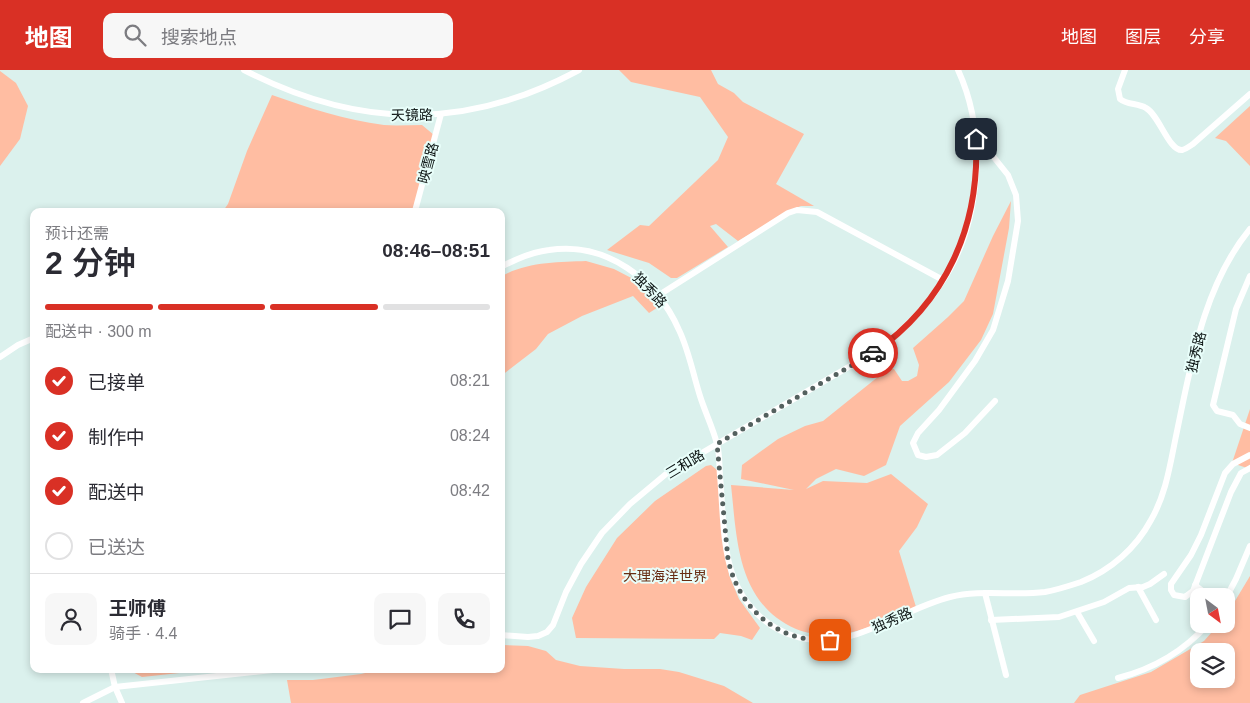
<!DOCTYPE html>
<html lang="zh">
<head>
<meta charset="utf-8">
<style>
	body { margin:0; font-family:Arial,"Noto Sans SC",sans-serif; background:#f7f7f7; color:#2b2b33; height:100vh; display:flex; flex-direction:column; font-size:19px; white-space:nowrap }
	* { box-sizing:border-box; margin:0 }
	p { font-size:16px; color:#7c7c81 }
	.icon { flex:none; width:28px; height:28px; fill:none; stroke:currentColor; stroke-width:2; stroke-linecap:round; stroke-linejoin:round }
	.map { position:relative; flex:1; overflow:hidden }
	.details { position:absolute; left:30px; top:138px; width:475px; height:465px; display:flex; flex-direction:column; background:#fff; border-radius:10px; box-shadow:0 2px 8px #0003 }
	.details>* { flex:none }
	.needle { width:32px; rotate:148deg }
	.buttons { position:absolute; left:1190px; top:518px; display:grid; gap:10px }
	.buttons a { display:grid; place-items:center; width:45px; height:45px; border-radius:10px; background:#fff; box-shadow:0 2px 8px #0003; font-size:25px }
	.pin { position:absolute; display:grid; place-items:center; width:42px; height:42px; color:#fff; margin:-21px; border-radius:10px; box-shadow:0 2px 8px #0006 }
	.courier { position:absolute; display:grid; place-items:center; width:50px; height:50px; margin:-25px; border:4px solid #d93025; border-radius:50%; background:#fff; color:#222; box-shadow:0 1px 6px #0007 }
	.overview em { font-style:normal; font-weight:600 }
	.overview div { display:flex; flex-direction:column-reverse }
	.overview { display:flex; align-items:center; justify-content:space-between; height:85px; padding:0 15px }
	h1 { font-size:32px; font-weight:600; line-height:38px }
	.bar { display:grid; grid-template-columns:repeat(4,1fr); gap:8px 5px; align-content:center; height:60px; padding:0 15px }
	.bar i { height:6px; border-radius:4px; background:#e1e1e2 }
	.bar .on { background:#d93025 }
	.bar p { grid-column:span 4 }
	.line { display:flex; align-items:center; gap:12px; padding:0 15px; border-top:1px solid #e1e1e2 }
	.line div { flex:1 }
	.round { display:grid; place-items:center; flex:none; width:52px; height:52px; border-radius:10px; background:#f7f7f7 }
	ol { padding:0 15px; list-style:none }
	li { display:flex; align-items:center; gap:15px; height:55px }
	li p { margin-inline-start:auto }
	li .icon { padding:5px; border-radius:50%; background:#d93025; color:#fff; stroke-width:4 }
	li:last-child { color:#7c7c81 }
	li i { width:28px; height:28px; border:2px solid #e1e1e2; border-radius:50% }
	header { display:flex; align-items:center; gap:30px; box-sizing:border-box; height:70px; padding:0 25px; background:#d93025; color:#fff }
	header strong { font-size:24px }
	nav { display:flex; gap:28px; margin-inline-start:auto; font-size:18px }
	.search { width:350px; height:45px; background:#f7f7f7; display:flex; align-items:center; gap:12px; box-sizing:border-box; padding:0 18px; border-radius:10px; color:#7c7c81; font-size:19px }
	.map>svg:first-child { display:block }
	.green { fill:#ffbda2; fill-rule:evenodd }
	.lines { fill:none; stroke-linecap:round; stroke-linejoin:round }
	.minor { stroke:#fff; stroke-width:6 }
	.done { stroke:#54615f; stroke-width:5; stroke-dasharray:0 9 }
	.route { stroke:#d93025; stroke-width:6 }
	.labels { text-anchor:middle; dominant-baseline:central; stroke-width:4; stroke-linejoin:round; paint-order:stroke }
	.street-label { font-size:14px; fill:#0c1413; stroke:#e8fefa }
	.park-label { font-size:14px; fill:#672d12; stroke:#e8fefa }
</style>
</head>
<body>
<header>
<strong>地图</strong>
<div class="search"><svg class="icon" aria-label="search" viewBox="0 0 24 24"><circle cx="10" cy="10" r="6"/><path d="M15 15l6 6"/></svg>搜索地点</div>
<nav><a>地图</a><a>图层</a><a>分享</a></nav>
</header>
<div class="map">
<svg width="1250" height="633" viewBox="0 0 1250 633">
	<rect width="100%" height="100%" fill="#dbf1ed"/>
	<!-- green -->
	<g class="green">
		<polygon points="619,0 711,0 718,14 734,23 743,32 804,64 776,114 814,136 801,136 793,139 738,171 716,154 710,156 728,177 677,208 671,208 649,193 607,180 640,155 649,156 718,90 728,67 700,27 631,12"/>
		<polygon points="0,1 16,13 28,36 20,69 0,96"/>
		<path d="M272,25C309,38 345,50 384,55C396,56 409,55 422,55L434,65L414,141H223L228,134L247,81Z"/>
		<polygon points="1250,36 1250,96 1226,71 1215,68"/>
		<path d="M1011,131L1009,158L993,244L981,270L949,312L900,356L886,395L864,406L836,399L816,409L806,419L823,411L867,413L891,404L928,434L917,457L899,481L916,537C894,546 872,558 849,563C832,568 812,565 796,559C737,533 737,470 731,415L794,420L741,409L742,395L778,369L805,356L823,351L889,298L894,299L902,311H908L917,306L919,295L913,278L948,247L964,231L993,166Z"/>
		<path d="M586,191L614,199L641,213L663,234L649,243L633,226L582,246L548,264L536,279L501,306V207C524,192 559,192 586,191Z"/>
		<polygon points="1250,339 1250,399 1232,393"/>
		<polygon points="711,395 717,400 729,505 739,529 760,558 752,570 741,566 720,563 714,569 576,568 572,548 586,517 617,468 655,431 706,396"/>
		<path d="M1250,506V633H1074L1080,625L1151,602L1204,571L1219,554H1226V546ZM1199,581H1226V609H1199Z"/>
		<polygon points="501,575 528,576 546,581 556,590 580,596 624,599 660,599 679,602 724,616 753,633 291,633 287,610 313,610 361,604 382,599 501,599"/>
		<polygon points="127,599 217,599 142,607"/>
	</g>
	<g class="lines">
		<!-- minor -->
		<g class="minor">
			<path d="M244,0C358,59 466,61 579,0"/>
			<path d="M1125,0L1118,19L1120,29C1127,35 1138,33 1146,38C1159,45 1169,81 1182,80C1186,79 1190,76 1193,74L1250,24"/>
			<polyline points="976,77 992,85 1008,105 1016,125 1018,151 1008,211 993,260 975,291 939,340 918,363 913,373 918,385 926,387 937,385 965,363 995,331"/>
			<polyline points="415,141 441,44"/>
			<path d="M501,197C516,189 532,182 549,180C606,171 657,210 679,260C689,281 693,304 700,326C705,342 713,358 717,374C720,384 719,395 720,406C723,437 722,476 733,506C743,534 765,557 794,566C850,584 898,540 950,527C981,519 1013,526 1045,522C1057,520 1069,516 1081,512C1111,500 1136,478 1151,450C1166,424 1170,395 1176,366C1191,295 1203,216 1250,159"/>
			<polyline points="1250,206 1236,239 1213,335 1217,341 1233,345 1240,354 1250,358"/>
			<polyline points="659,225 788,143 797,140 817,142 943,210"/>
			<polyline points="0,287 18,275 34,268"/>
			<polyline points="1250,385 1233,394 1225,403 1201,465 1191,485 1171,514 1171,520 1174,525 1185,527 1193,521 1231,422 1241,403 1250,398"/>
			<polyline points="1195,515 1209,526"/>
			<polyline points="1138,517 1156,550"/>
			<polyline points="985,523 1006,605"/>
			<polyline points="1226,528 1236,509 1250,476"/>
			<polyline points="1077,542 1094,571"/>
			<polyline points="991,550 1059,547 1104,532 1129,518 1143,517 1150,514 1164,504"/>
			<path d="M501,565L528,567L538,566L547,562L553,555L566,522L581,494L602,463L630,434L666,404L874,282C900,264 922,242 940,215C981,156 988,65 958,0"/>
			<polyline points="111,599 115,617 122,633"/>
			<path d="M1118,608C1153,599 1184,581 1208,554"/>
			<polyline points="83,633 115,617 282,599"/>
		</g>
	</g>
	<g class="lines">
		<!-- done -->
		<path class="done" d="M830,570C779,574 738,538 728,489L717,374L873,283"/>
		<!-- route -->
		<path class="route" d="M873,283C946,233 980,156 976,69"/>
	</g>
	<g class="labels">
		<!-- street labels -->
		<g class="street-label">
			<text transform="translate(412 45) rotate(-1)">天镜路</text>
			<text transform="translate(428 93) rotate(-75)">映雪路</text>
			<text transform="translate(650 220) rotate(47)">独秀路</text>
			<text transform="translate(1196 282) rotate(-76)">独秀路</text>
			<text transform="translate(685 394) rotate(-31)">三和路</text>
			<text transform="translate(892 550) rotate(-24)">独秀路</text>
		</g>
		<!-- park labels -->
		<g class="park-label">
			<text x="665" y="506">大理海洋世界</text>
		</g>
	</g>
</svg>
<div class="buttons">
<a><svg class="needle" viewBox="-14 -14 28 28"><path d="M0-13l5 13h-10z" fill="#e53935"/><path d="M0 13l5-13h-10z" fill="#7c7c81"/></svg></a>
<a><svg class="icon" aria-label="layers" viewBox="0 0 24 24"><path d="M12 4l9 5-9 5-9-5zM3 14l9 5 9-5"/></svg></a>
</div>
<div class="pin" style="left:830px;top:570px;background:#ea580c"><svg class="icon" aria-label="bag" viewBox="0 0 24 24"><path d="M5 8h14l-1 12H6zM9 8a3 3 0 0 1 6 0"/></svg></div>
<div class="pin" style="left:976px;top:69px;background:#1f2937"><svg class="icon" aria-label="home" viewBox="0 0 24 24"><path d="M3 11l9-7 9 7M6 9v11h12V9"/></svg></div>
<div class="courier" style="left:873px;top:283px"><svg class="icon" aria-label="car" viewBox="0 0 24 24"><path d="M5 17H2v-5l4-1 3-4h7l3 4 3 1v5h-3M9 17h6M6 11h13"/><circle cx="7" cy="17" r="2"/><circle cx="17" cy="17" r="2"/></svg></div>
<section class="details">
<div class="overview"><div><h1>2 分钟</h1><p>预计还需</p></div><em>08:46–08:51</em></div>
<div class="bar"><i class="on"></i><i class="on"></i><i class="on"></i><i></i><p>配送中 · 300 m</p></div>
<ol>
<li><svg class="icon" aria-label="check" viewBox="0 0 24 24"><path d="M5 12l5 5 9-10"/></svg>已接单<p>08:21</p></li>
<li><svg class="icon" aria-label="check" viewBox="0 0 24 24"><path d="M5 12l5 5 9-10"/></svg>制作中<p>08:24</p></li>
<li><svg class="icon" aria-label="check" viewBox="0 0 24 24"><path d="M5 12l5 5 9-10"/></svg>配送中<p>08:42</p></li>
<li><i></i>已送达</li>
</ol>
<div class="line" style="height:90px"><a class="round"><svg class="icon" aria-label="person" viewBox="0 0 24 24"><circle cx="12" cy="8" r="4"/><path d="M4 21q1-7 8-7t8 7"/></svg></a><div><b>王师傅</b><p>骑手 · 4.4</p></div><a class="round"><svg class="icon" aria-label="chat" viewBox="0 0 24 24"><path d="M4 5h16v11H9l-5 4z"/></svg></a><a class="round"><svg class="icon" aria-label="phone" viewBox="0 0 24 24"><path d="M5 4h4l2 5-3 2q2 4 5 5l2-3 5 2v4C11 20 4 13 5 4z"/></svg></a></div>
</section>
</div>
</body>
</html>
